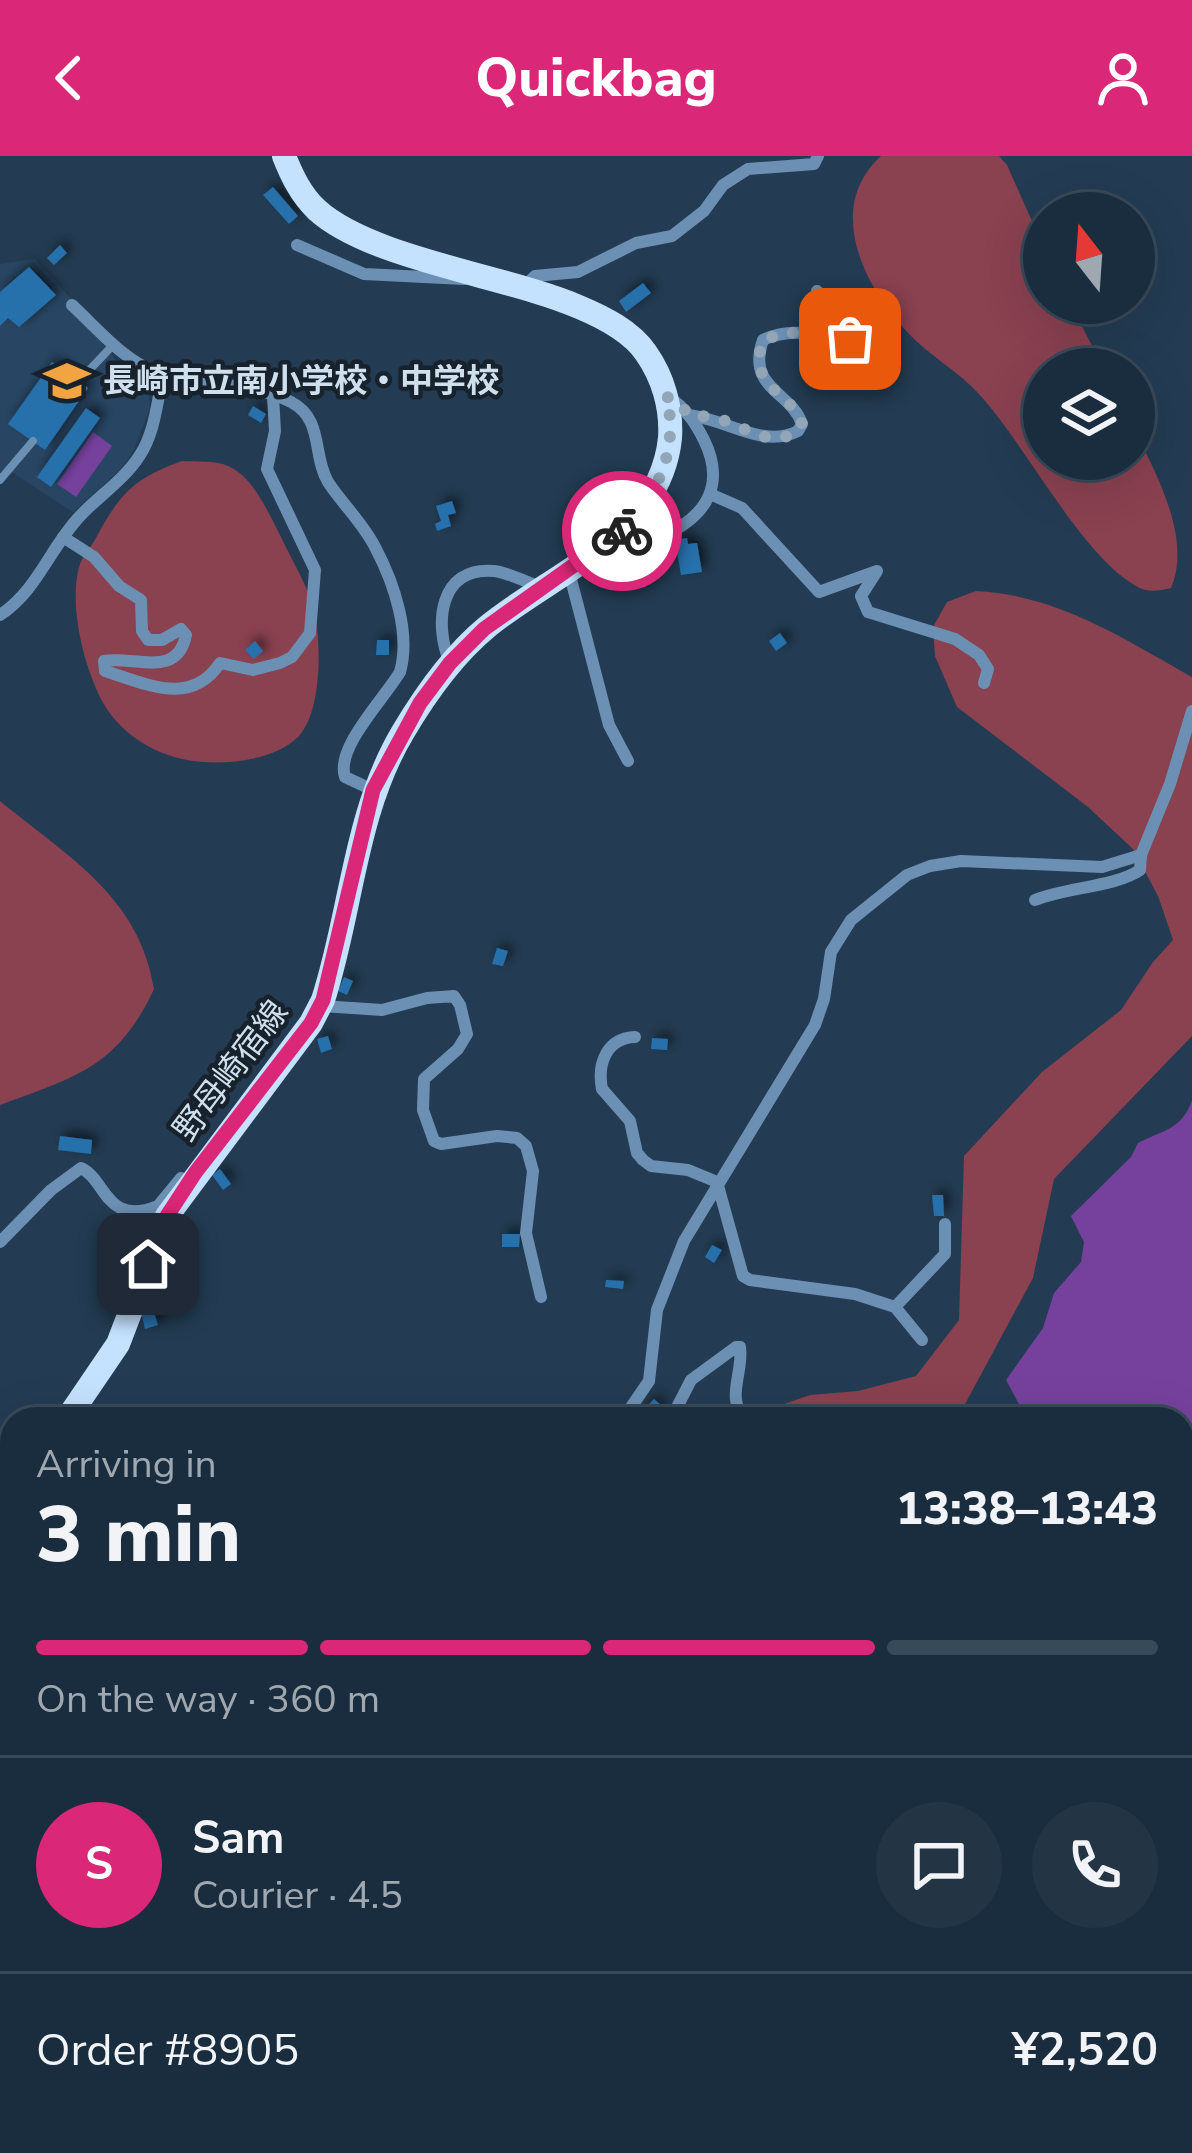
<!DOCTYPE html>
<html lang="en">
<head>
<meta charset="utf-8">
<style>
	body { margin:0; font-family:"Nunito Sans","Noto Sans JP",sans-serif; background:#233545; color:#f1f3f6; height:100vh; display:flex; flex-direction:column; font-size:45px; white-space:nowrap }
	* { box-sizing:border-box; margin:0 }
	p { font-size:39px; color:#9fa8b0 }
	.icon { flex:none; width:66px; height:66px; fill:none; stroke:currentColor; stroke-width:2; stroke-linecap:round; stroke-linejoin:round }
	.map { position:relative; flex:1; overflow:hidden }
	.sheet { position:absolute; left:0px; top:1251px; width:1194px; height:747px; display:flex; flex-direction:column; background:#1a2d3e; border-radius:36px 36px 0 0; box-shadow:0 12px 48px #0002,0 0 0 3px #384958 }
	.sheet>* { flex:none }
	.needle { width:78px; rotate:343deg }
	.controls { position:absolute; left:1023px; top:36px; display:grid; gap:24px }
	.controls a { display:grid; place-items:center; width:132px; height:132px; border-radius:50%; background:#1a2d3e; box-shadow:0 12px 48px #0002,0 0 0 3px #384958; font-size:60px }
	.pin { position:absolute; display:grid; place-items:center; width:102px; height:102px; color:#fff; margin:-51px; border-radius:24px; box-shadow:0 6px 18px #0006 }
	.courier { position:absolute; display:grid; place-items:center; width:120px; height:120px; margin:-60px; border:9px solid #db2777; border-radius:50%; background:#fff; color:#222; box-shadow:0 3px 15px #0007 }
	.summary em { font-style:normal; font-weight:800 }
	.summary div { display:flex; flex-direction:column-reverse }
	.summary { display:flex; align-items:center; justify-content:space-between; height:204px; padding:0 36px }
	h1 { font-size:78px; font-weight:800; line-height:90px }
	.bar { display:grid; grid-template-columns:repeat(4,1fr); gap:18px 12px; align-content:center; height:144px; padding:0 36px }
	.bar i { height:15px; border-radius:9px; background:#384958 }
	.bar .current { background:#db2777 }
	.bar p { grid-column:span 4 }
	.line { display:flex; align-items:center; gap:30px; padding:0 36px; border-top:3px solid #384958 }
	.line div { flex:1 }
	.round { display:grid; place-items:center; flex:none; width:126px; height:126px; border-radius:63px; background:#233545 }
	header { display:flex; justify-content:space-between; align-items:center; height:156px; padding:0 36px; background:#db2777; color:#fff; font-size:54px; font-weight:800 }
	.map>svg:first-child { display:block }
	.built { fill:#284663 }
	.green { fill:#8a4150 }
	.water { fill:#76419d }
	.building { fill:#286fab; filter:url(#shadow) }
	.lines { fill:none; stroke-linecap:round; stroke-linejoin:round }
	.service { stroke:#6c90b3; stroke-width:8 }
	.minor { stroke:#6c90b3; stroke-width:12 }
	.primary { stroke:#c4e1fd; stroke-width:24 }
	.done { stroke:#93a6b8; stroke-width:12; stroke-dasharray:0 21.6 }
	.route { stroke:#db2777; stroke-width:15 }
	.labels { text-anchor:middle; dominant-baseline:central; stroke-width:9; stroke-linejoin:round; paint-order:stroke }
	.poi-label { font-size:33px; font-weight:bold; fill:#d0dfee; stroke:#17222d; text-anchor:start }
	.street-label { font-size:33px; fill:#d0dfee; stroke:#17222d }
</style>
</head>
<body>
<header><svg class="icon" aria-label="back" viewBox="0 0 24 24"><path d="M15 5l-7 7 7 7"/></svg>Quickbag<svg class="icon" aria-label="person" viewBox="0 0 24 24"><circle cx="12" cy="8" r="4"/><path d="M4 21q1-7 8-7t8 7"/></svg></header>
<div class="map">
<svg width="1192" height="1997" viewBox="0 0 1192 1997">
	<defs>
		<filter id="shadow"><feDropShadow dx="5.5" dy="-5.5" stdDeviation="6" flood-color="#0009"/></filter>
	</defs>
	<rect width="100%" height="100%" fill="#233c53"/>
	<!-- built -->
	<polygon class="built" points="35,103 74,146 122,213 148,236 150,251 134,294 119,315 73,356 7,313 0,316 0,108"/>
	<!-- green -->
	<g class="green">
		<path d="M881,0H999L1007,9L1044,92V147H1070L1104,213H1044V303H1134V273C1157,319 1192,383 1171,432C1159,435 1147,437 1136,430C1080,398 1026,289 979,238C958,215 930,200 909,178C864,131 824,52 881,0Z"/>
		<path d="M182,305C196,306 215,304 228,310C253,320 269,358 281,381C291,403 305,425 312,447C322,479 323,554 299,580C274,606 219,610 187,604C151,597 118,576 101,543C83,507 69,450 79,411C82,400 92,390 97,380C121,336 135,322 182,305Z"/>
		<path d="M976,435C1057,439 1123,482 1192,521V880L1054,1023L1033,1122L957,1263H741L810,1239L858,1235L916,1220L959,1164L964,1000L1042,916L1121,854L1153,806L1173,784L1158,740L1133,693L1088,651L957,551L935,500L933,471L947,446Z"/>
		<path d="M0,645C68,701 139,740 154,833C117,912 75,921 0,949Z"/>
		<polygon points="254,1986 388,1986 384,1997 249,1997"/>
	</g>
	<!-- water -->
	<g class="water">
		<polygon points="93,276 112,290 76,341 57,328"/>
		<path d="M1192,944V1997H408L432,1986H1182V1263H1027L1006,1224L1043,1172L1054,1137L1081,1106L1084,1086L1071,1060L1131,1001L1138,987C1161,975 1183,973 1192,944Z"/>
	</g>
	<!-- building -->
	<g class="building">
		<polygon points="273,31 298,60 289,68 263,39"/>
		<polygon points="60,89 67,97 54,109 47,102"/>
		<polygon points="29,111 56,139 19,171 8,162 0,170 0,136"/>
		<polygon points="643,127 651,137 626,156 619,145"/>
		<polygon points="52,206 88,232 45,294 8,268"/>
		<polygon points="253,250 266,258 261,267 248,259"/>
		<polygon points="86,252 100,262 51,331 37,321"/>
		<polygon points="452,345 456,357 448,359 451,370 437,375 435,368 441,365 436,350"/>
		<polygon points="687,382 688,388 697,387 702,416 681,419 675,384"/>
		<polygon points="780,477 787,487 776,495 769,485"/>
		<polygon points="377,484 389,484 389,499 376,499"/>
		<polygon points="255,485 263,495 254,503 245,494"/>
		<polygon points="497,792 508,795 503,810 492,808"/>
		<polygon points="344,821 353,825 347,839 338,835"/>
		<polygon points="328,880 332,893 321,897 317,883"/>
		<polygon points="652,882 668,883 667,894 651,893"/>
		<polygon points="60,980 92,984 91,998 58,994"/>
		<polygon points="220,1013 231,1028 223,1034 212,1019"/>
		<polygon points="932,1039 943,1039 944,1060 934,1060"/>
		<polygon points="502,1078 520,1078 519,1091 502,1091"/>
		<polygon points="712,1089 722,1094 714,1107 705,1101"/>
		<polygon points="606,1124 624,1125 623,1133 605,1131"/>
		<polygon points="153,1153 158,1169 145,1173 141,1156"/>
		<polygon points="654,1243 662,1250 650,1263 642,1256"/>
	</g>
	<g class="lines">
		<!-- service -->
		<g class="service">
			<polyline points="79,225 114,188"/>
			<polyline points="0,324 33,285"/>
		</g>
		<!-- minor -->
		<g class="minor">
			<polyline points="297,89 364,118 464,123"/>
			<polyline points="525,130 535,120 578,116 636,87 672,80 704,55 723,29 748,13 814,8 818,0"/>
			<path d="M72,149C98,173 124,205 158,217C197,231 249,224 291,246C324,263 312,299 328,326C343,349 364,368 376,393C394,427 411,478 400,516C384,543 335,592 345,621L373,634"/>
			<path d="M688,259C727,263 763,293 798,275L802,268C791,235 746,233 763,184C792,170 820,180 850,183L855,179L817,135"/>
			<polyline points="710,338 742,352 819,436 877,415 861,440 868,456 955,483 979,499 988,513 984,527"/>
			<path d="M63,381L94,401L119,430L141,444L142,475L148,484H162L181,473L186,479C177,524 133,499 104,505L105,515C147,528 191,551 220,507L253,514L280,507L292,501L310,477L315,414L267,313L275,275L273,240"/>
			<path d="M605,393C665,389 739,355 704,284C695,266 685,251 668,241"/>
			<polyline points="568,412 609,569 628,605"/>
			<path d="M0,459C38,434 50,391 81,359C100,339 125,323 140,299C155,276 157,246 163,219"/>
			<path d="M450,507C434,470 438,410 494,415C509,417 525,425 539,431"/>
			<path d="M1035,744C1067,731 1115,731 1140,714L1141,699"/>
			<polyline points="322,850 382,854 427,842 454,840 460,849 467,878 458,893 424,923 423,954 434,985 441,988 497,980 517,982 526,990 533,1015 526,1077 541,1141"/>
			<path d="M635,881C607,882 597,907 602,933L630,965L637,997L643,1004L651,1010L688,1014L717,1026L743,1120L750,1124L855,1138L895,1151L922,1184"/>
			<path d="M0,1086L51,1034L81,1012C107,1024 105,1071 158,1050L181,1022L190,1024"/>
			<polyline points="895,1151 945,1098 945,1068"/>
			<polyline points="623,1263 649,1225 657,1154 684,1085 815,869 824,843 831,796 851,764 907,719 930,710 961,705 1102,711 1141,699 1170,628 1192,555"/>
			<path d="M671,1263L691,1224L736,1191H740C744,1216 725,1242 745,1263"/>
			<polyline points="0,1504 12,1491"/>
			<polyline points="0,1757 12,1749"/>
		</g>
		<!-- primary -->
		<g class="primary">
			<path d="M67,1263L118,1188L167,1060L311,867L323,844C352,755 354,658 403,576C426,537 452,500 487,471C554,416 660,380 670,282C672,252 663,221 646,197C631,175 603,161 579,151C508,120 371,103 317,54C301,39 292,20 284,0"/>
			<polyline points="0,1334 12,1327"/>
		</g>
	</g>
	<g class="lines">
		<!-- done -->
		<path class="done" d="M622,375C658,340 680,290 666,240L682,250L688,259C698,260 709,260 719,263C747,271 779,299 802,268C792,235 746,233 763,184L787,176L850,183"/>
		<!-- route -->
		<polyline class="route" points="148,1108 167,1060 195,1017 311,867 323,844 373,634 420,547 450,507 484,473 622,375"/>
	</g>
	<!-- icons -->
	<defs>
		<g id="school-bare" transform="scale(3.6)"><path d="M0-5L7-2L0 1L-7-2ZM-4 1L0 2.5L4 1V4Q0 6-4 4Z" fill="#f3a442" stroke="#17222d" stroke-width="2.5" paint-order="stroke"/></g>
	</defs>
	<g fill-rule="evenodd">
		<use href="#school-bare" x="67" y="225"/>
	</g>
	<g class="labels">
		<!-- poi labels -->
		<g class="poi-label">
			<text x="103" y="225">長崎市立南小学校・中学校</text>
		</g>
		<!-- street labels -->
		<g class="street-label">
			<text transform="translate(231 915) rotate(-53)">野母崎宿線</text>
		</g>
	</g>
</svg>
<div class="controls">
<a><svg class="needle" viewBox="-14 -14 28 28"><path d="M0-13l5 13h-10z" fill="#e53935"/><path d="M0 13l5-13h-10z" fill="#9fa8b0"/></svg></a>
<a><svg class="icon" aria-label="layers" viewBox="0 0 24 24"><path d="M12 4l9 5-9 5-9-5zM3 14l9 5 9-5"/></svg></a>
</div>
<div class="pin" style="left:850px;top:183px;background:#ea580c"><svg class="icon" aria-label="bag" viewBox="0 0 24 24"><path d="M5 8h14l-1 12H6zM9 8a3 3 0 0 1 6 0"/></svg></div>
<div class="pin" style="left:148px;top:1108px;background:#1f2937"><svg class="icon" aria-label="home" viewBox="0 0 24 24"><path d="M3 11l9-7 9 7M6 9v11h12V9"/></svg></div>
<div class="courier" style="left:622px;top:375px"><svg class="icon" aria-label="bike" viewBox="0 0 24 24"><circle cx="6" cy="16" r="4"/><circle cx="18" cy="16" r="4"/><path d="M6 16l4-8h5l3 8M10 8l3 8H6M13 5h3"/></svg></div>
<section class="sheet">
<div class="summary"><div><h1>3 min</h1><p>Arriving in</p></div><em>13:38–13:43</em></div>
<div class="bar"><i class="current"></i><i class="current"></i><i class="current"></i><i></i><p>On the way · 360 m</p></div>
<div class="line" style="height:216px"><b class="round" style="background:#db2777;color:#fff">S</b><div><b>Sam</b><p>Courier · 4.5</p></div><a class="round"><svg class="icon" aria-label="chat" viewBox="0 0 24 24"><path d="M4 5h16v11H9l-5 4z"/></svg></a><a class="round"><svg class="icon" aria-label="phone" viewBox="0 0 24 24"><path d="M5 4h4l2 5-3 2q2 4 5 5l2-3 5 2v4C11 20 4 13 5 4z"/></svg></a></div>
<div class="line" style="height:156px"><div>Order #8905</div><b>¥2,520</b></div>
</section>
</div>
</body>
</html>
